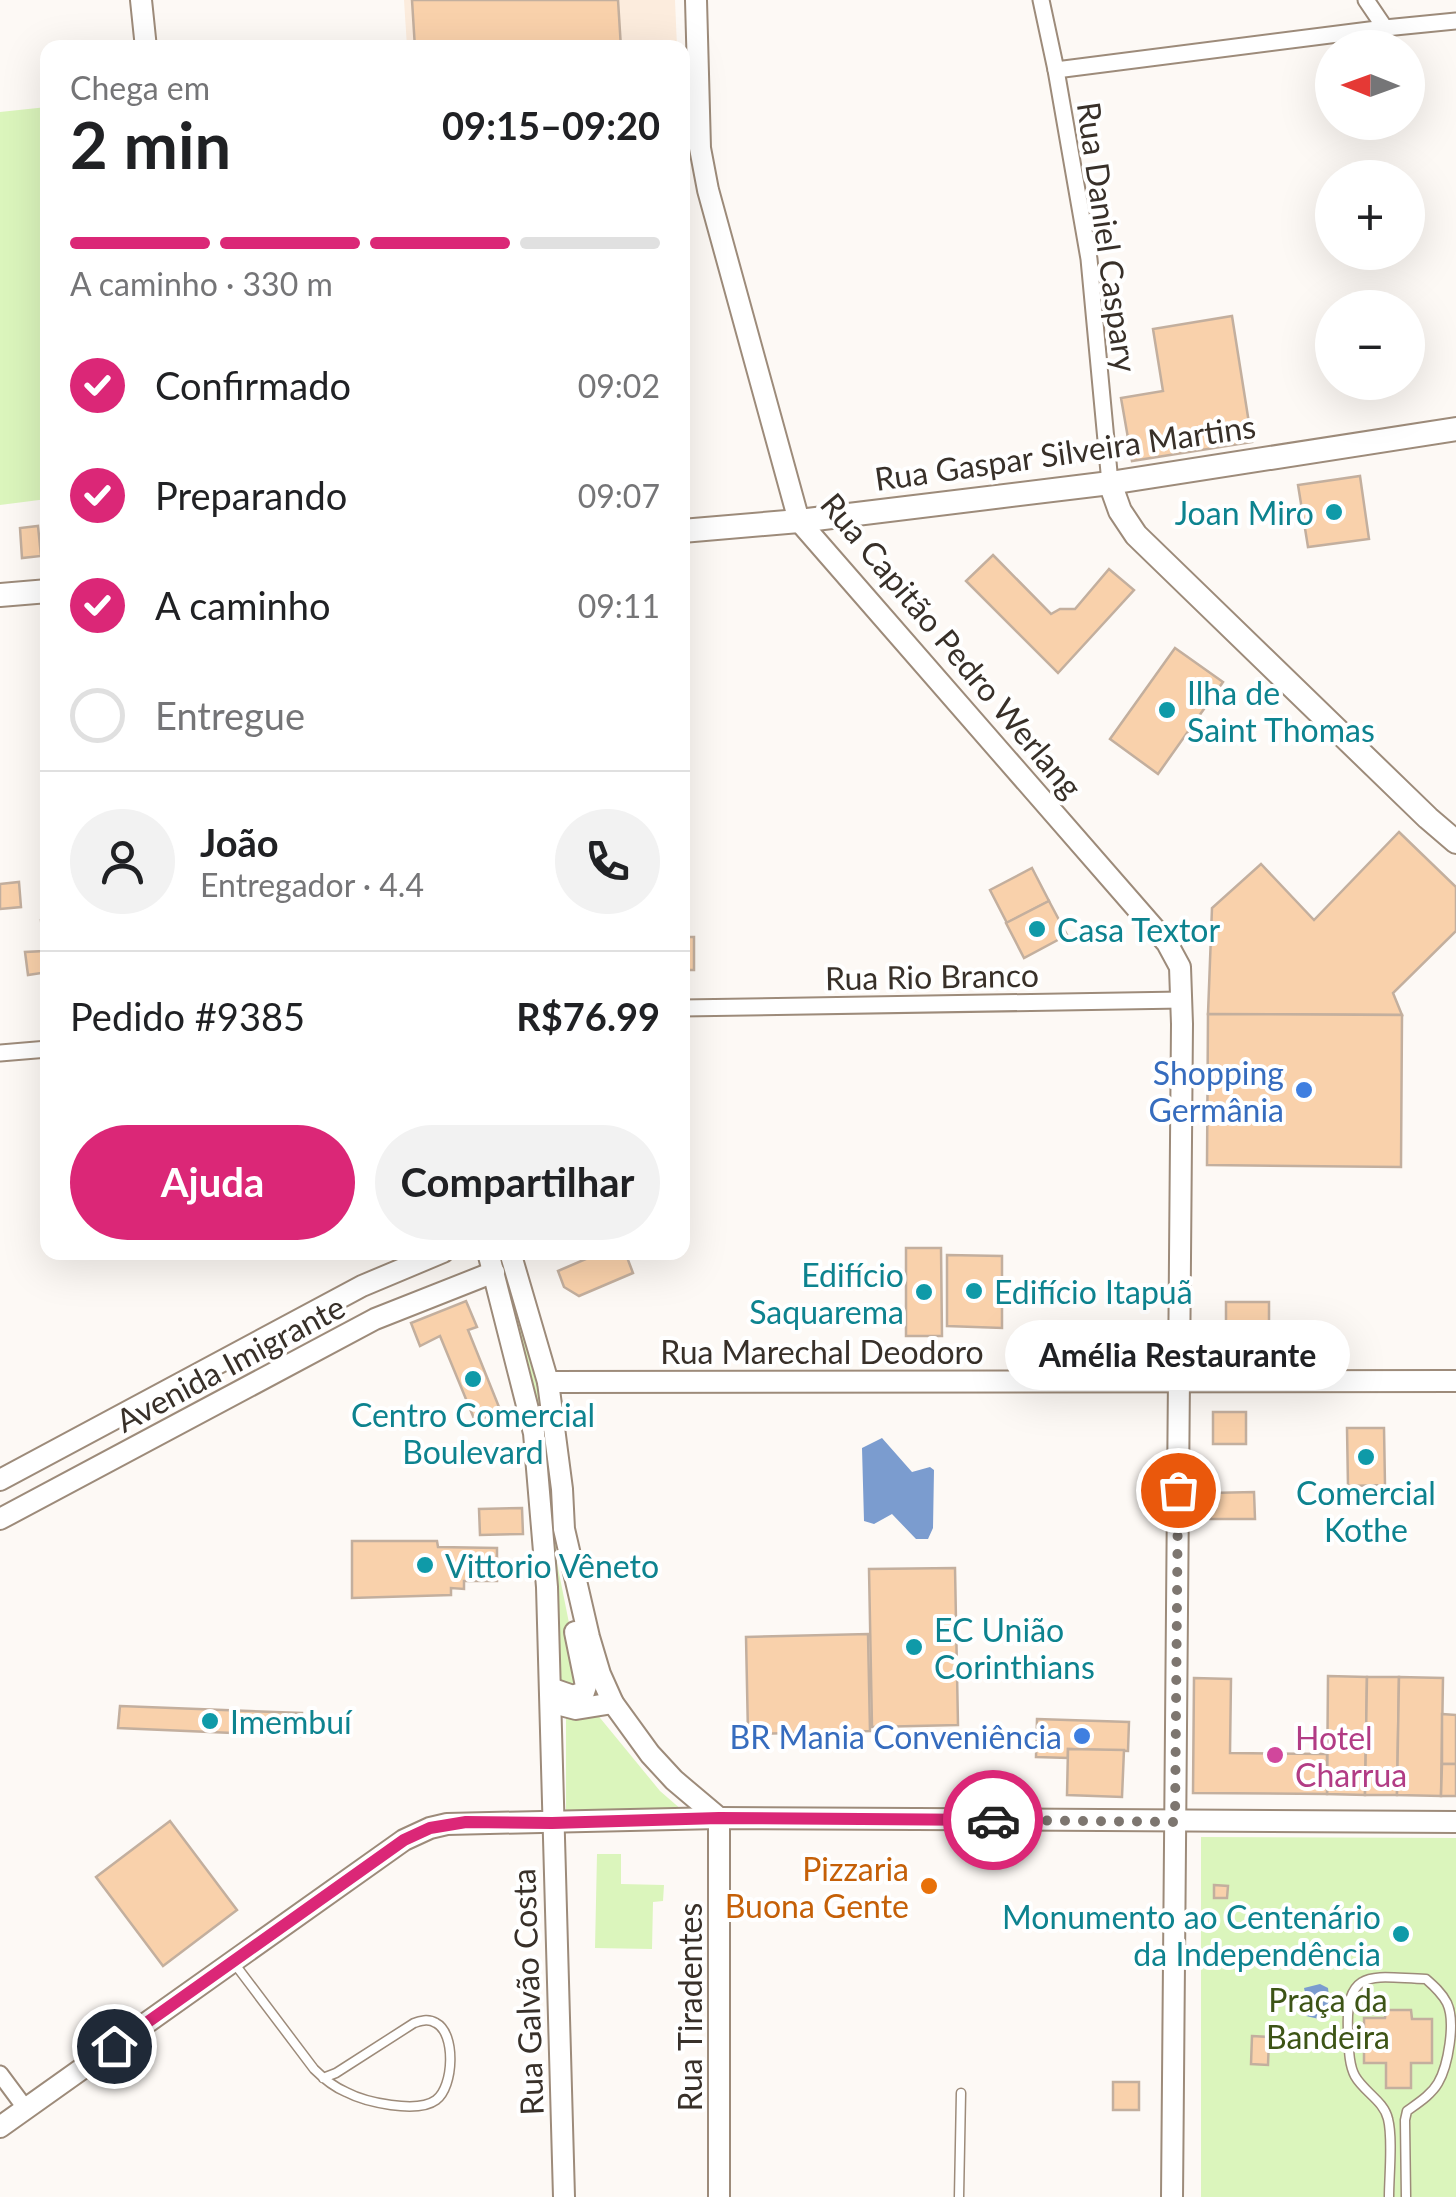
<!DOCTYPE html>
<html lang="pt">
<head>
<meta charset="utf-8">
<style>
	body { margin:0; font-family:Lato,sans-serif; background:#f2f2f2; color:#202124; height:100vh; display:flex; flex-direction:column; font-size:38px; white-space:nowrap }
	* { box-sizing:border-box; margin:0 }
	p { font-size:32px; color:#757577 }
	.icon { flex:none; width:55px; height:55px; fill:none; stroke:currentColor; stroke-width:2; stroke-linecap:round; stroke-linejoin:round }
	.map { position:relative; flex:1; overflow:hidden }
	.drawer { position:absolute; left:40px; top:40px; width:650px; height:1220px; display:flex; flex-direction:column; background:#fff; border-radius:20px; box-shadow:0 10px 40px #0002 }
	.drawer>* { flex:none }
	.needle { width:65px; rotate:271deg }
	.buttons { position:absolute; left:1315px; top:30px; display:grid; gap:20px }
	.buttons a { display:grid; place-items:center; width:110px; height:110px; border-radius:50%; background:#fff; box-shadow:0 10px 40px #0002; font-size:50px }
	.pin { position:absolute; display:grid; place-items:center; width:85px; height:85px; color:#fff; margin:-42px; border:5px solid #fff; border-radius:50%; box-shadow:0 2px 10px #0007 }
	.courier { position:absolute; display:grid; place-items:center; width:100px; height:100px; margin:-50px; border:8px solid #db2777; border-radius:50%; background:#fff; color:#222; box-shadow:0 2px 12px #0007 }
	.bubble { position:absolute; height:70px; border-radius:35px; background:#fff; box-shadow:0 10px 40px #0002; font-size:32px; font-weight:700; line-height:70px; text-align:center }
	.overview em { font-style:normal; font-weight:700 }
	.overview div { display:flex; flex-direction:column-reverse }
	.overview { display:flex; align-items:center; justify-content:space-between; height:170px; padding:0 30px }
	h1 { font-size:65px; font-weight:700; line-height:75px }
	.bar { display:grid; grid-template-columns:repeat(4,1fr); gap:15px 10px; align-content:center; height:120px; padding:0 30px }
	.bar i { height:12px; border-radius:8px; background:#e0e0e0 }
	.bar .on { background:#db2777 }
	.bar p { grid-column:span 4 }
	.line { display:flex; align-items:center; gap:25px; padding:0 30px; border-top:2px solid #e0e0e0 }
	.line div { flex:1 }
	.round { display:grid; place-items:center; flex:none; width:105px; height:105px; border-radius:52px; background:#f2f2f2 }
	ol { padding:0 30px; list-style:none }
	li { display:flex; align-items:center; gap:30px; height:110px }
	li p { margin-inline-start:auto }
	li .icon { padding:10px; border-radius:50%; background:#db2777; color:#fff; stroke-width:4 }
	li:last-child { color:#757577 }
	li i { width:55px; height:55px; border:5px solid #e0e0e0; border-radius:50% }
	.primary-button { display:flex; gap:20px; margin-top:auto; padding:20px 30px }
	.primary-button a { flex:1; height:115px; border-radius:60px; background:#db2777; color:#fff; font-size:40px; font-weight:700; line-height:115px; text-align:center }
	.primary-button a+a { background:#f2f2f2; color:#202124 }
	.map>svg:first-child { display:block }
	.built { fill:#fcecdd }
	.green { fill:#dbf5bc }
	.water { fill:#7b9ccf }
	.building { fill:#f9d1ab; stroke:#c3af9e; stroke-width:2.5 }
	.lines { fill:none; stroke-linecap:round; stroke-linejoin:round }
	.service-casing { stroke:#9d8b7a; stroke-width:11 }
	.minor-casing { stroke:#9d8b7a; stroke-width:19 }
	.tertiary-casing { stroke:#9d8b7a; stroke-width:24 }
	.secondary-casing { stroke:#9d8b7a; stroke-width:26 }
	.service { stroke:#fff; stroke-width:8 }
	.minor { stroke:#fff; stroke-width:15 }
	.tertiary { stroke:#fff; stroke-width:20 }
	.secondary { stroke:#fff; stroke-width:22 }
	.done { stroke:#7d7670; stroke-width:10; stroke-dasharray:0 18 }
	.route { stroke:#db2777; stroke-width:12 }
	.culture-dot { fill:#0f9aa8; stroke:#fff; stroke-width:4 }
	.shop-dot { fill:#3f7fe0; stroke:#fff; stroke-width:4 }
	.hotel-dot { fill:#d1479c; stroke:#fff; stroke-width:4 }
	.food-dot { fill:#e8710a; stroke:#fff; stroke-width:4 }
	.labels { text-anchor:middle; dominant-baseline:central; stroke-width:8; stroke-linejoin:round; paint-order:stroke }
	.street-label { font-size:32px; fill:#383029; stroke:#fff }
	.culture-label { font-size:32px; fill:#0d838f; stroke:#fff; text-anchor:start }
	.shop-label { font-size:32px; fill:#366cbe; stroke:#fff; text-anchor:end }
	.hotel-label { font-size:32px; fill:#b23c85; stroke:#fff; text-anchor:start }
	.food-label { font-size:32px; fill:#c56008; stroke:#fff; text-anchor:end }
	.park-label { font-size:32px; fill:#3d5416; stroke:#fff }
</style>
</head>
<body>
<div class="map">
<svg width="1456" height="2197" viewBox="0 0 1456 2197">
	<rect width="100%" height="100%" fill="#fdf9f5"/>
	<!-- built -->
	<polygon class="built" points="404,0 675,0 677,47 407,47"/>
	<!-- green -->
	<g class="green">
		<polygon points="47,107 47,499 0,505 0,112"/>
		<polygon points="493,1253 500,1253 539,1394 552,1473 557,1563 578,1668 576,1685 572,1689 557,1680 544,1448"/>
		<polygon points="596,1713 660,1791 690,1817 566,1817 566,1714"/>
		<polygon points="1201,1837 1456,1838 1456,2197 1201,2197"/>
		<polygon points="597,1854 621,1854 621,1884 664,1885 663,1901 653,1902 652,1949 595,1948"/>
	</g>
	<!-- water -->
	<g class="water">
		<polygon points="882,1438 912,1472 930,1467 934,1470 933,1528 928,1539 916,1539 892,1514 874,1524 864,1521 862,1448"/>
		<polygon points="1320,1984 1328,1988 1330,2007 1319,2019 1306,2016 1301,2011 1300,2004 1307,2001 1304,1988"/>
	</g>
	<!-- building -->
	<g class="building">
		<polygon points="412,0 618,0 621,48 415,48"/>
		<polygon points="1232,316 1252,442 1132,461 1121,398 1163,391 1153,329"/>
		<polygon points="1360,476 1369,539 1308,547 1298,485"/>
		<polygon points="38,526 41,556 22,558 20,528"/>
		<polygon points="993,555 1051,614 1060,609 1075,609 1109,569 1134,590 1058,673 966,581"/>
		<polygon points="1175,648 1223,682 1158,774 1110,739"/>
		<polygon points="1399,832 1456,887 1456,931 1393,993 1402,1015 1208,1014 1212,908 1261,864 1314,920"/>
		<polygon points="1032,868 1049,901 1007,923 990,890"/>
		<polygon points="19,882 21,907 0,909 0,884"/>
		<polygon points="1049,901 1067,935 1024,958 1006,923"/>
		<polygon points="48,919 48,972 28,975 25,952 44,951 41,920"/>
		<rect x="682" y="937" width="12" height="33"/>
		<polygon points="1208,1014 1402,1015 1401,1167 1207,1165"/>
		<polygon points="906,1248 941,1248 942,1336 906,1336"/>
		<polygon points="602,1252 625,1252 633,1273 579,1296 564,1287 558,1271"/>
		<polygon points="947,1255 1002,1256 1002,1328 947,1326"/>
		<polygon points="466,1301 477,1327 468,1330 501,1412 475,1421 440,1336 420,1346 411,1323"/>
		<polygon points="1226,1302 1269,1302 1269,1340 1226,1339"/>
		<rect x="1213" y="1412" width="33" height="32"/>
		<polygon points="1347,1428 1384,1428 1385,1485 1348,1486"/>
		<polygon points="1254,1492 1255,1519 1210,1519 1210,1493"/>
		<polygon points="522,1508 523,1534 480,1535 479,1509"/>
		<polygon points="352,1541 437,1541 438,1547 497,1548 497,1581 464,1581 464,1589 451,1588 451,1595 352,1598"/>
		<polygon points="955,1568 958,1725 872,1727 869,1569"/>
		<polygon points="868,1634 870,1731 748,1734 746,1637"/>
		<polygon points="1328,1676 1367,1677 1365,1795 1327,1794"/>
		<polygon points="1367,1677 1399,1677 1397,1795 1365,1795"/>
		<polygon points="1399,1677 1443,1678 1441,1796 1397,1795"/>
		<polygon points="1194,1678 1231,1679 1230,1753 1327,1754 1327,1794 1193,1793"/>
		<polygon points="120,1706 302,1713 301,1736 118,1728"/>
		<polygon points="1442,1714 1456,1715 1456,1764 1442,1764"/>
		<polygon points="1037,1719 1129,1722 1128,1751 1068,1749 1068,1758 1036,1757"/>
		<polygon points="1068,1749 1124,1750 1122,1797 1067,1795"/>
		<polygon points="1442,1764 1456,1764 1456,1796 1441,1796"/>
		<polygon points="170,1821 237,1910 163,1966 96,1877"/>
		<polygon points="1214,1885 1228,1886 1227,1898 1214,1898"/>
		<polygon points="1386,2010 1411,2010 1412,2019 1432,2019 1432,2063 1411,2063 1411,2088 1386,2088 1386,2063 1364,2063 1364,2018 1385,2018"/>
		<polygon points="1252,2036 1269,2037 1268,2065 1251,2064"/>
		<rect x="1113" y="2082" width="26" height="28"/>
	</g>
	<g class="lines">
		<!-- service casing -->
		<g class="service-casing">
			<g id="service">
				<path d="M234,1963L314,2069C323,2078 334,2087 346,2092C365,2102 417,2114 436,2100C454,2087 456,2033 436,2023C428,2018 421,2021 414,2023L336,2073L323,2078"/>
				<polyline points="959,2197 961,2093"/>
				<path d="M1389,2197C1389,2176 1393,2138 1388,2119C1384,2101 1364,2092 1355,2076C1348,2063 1349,2044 1348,2030C1345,1965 1376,1978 1426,1979C1434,1986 1442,1993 1447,2003C1456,2022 1448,2066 1438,2083C1431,2095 1418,2103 1407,2111L1405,2120L1406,2197"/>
			</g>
		</g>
		<!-- minor casing -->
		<g class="minor-casing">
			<g id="minor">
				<polyline points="1041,0 1056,70 1089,259 1110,483"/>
				<polyline points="1366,0 1385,28"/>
				<polyline points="1056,70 1385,28 1456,21"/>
				<polyline points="682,1008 1182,1000"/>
				<polyline points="0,1053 48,1049"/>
				<polyline points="0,2074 26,2109"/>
			</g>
		</g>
		<!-- tertiary casing -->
		<g class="tertiary-casing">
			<g id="tertiary">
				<polyline points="141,0 146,48"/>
				<polyline points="696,0 700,148 708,190 799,521 1167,943 1180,967 1182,1024 1172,2197"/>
				<polyline points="488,1252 534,1433 547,1587 564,2197"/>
				<polyline points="510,1252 548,1382 562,1489 564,1529 589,1637 600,1674 613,1703 650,1754 674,1780 719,1818 719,2197"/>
				<polyline points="548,1382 1456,1381"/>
				<polyline points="0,1480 362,1286 443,1252"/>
				<polyline points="0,1519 375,1319 494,1272"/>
				<polyline points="550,1688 573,1696 584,1692 586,1686 575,1632"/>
				<polyline points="557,1704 576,1709 613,1703"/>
				<polyline points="0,2127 404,1840 430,1828 447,1824 719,1818 1456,1822"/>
			</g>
		</g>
		<!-- secondary casing -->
		<g class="secondary-casing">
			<g id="secondary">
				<polyline points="1110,483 1120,511 1136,535 1428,818 1456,842"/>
				<polyline points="682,531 799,521 1110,483 1456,429"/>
				<polyline points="0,595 48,591"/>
			</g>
		</g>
		<!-- service -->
		<use href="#service" class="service"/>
		<!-- minor -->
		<use href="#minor" class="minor"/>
		<!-- tertiary -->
		<use href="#tertiary" class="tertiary"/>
		<!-- secondary -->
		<use href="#secondary" class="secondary"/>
	</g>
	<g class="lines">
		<!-- done -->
		<polyline class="done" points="993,1820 1175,1822 1178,1490"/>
		<!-- route -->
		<polyline class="route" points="114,2046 404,1840 430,1828 466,1822 552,1823 719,1818 993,1820"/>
	</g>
	<!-- markers -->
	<g class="culture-dot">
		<circle cx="1334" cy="512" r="10"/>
		<circle cx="1167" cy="710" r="10"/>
		<circle cx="1037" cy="929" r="10"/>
		<circle cx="974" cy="1291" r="10"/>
		<circle cx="924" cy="1292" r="10"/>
		<circle cx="473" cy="1379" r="10"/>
		<circle cx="1366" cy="1457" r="10"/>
		<circle cx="425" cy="1565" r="10"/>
		<circle cx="914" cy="1647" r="10"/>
		<circle cx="210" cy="1721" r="10"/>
		<circle cx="1401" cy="1934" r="10"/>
	</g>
	<g class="shop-dot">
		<circle cx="1304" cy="1090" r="10"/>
		<circle cx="1082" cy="1736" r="10"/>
	</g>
	<circle class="hotel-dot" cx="1275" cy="1755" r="10"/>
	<circle class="food-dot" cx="929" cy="1886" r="10"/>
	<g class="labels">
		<!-- street labels -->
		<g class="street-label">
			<text transform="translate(1108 237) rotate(82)">Rua Daniel Caspary</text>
			<text transform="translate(1065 452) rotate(-8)">Rua Gaspar Silveira Martins</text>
			<text transform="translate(952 645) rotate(50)">Rua Capitão Pedro Werlang</text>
			<text transform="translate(932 976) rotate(-1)">Rua Rio Branco</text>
			<text x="822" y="1351">Rua Marechal Deodoro</text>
			<text transform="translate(230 1363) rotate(-28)">Avenida Imigrante</text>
			<text transform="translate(527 1992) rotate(-92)">Rua Galvão Costa</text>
			<text transform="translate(689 2007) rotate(-90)">Rua Tiradentes</text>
		</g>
		<!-- culture labels -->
		<g class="culture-label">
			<text x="1314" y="512" text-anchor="end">Joan Miro</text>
			<text x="1187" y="692">Ilha de<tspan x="1187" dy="37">Saint Thomas</tspan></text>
			<text x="1057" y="929">Casa Textor</text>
			<text x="904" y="1274" text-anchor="end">Edifício<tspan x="904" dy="37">Saquarema</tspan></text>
			<text x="994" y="1291">Edifício Itapuã</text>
			<text x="473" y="1414" text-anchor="middle">Centro Comercial<tspan x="473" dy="37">Boulevard</tspan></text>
			<text x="1366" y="1492" text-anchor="middle">Comercial<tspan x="1366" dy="37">Kothe</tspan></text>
			<text x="445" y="1565">Vittorio Vêneto</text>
			<text x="934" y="1629">EC União<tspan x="934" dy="37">Corinthians</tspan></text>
			<text x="230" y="1721">Imembuí</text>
			<text x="1381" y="1916" text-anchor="end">Monumento ao Centenário<tspan x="1381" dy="37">da Independência</tspan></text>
		</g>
		<!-- shop labels -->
		<g class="shop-label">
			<text x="1284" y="1072">Shopping<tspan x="1284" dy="37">Germânia</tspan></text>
			<text x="1062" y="1736">BR Mania Conveniência</text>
		</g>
		<!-- hotel labels -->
		<g class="hotel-label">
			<text x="1295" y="1737">Hotel<tspan x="1295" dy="37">Charrua</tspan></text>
		</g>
		<!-- food labels -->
		<g class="food-label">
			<text x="909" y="1868">Pizzaria<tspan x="909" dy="37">Buona Gente</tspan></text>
		</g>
		<!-- park labels -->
		<g class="park-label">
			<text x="1328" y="1999">Praça da<tspan x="1328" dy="37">Bandeira</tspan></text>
		</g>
	</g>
</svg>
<div class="buttons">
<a><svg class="needle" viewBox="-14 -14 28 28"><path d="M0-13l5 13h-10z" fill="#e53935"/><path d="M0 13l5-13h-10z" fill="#757577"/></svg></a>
<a>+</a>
<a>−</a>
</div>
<div class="pin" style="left:1178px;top:1490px;background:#ea580c"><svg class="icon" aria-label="bag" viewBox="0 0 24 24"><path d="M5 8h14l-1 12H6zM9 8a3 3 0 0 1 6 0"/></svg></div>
<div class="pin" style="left:114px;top:2046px;background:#1f2937"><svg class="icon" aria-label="home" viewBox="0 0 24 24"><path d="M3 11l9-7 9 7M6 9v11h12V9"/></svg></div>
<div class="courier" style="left:993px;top:1820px"><svg class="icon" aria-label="car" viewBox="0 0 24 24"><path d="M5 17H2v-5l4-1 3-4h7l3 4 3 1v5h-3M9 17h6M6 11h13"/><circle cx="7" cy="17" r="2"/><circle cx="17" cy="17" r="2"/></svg></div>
<div class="bubble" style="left:1005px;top:1320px;width:345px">Amélia Restaurante</div>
<section class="drawer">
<div class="overview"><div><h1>2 min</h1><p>Chega em</p></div><em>09:15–09:20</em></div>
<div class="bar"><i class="on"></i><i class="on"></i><i class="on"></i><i></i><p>A caminho · 330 m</p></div>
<ol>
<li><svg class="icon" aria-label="check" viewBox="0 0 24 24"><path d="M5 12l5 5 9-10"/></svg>Confirmado<p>09:02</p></li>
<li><svg class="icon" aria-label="check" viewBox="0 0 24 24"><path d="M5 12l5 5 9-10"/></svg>Preparando<p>09:07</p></li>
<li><svg class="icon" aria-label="check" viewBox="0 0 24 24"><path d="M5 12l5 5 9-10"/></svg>A caminho<p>09:11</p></li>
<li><i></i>Entregue</li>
</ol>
<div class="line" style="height:180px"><a class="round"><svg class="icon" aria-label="person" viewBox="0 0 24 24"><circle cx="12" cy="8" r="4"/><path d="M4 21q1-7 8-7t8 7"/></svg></a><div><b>João</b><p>Entregador · 4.4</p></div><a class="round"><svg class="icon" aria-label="phone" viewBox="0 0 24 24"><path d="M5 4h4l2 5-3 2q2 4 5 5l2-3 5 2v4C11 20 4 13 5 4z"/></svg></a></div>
<div class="line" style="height:130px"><div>Pedido #9385</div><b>R$76.99</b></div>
<div class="primary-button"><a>Ajuda</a><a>Compartilhar</a></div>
</section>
</div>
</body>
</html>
